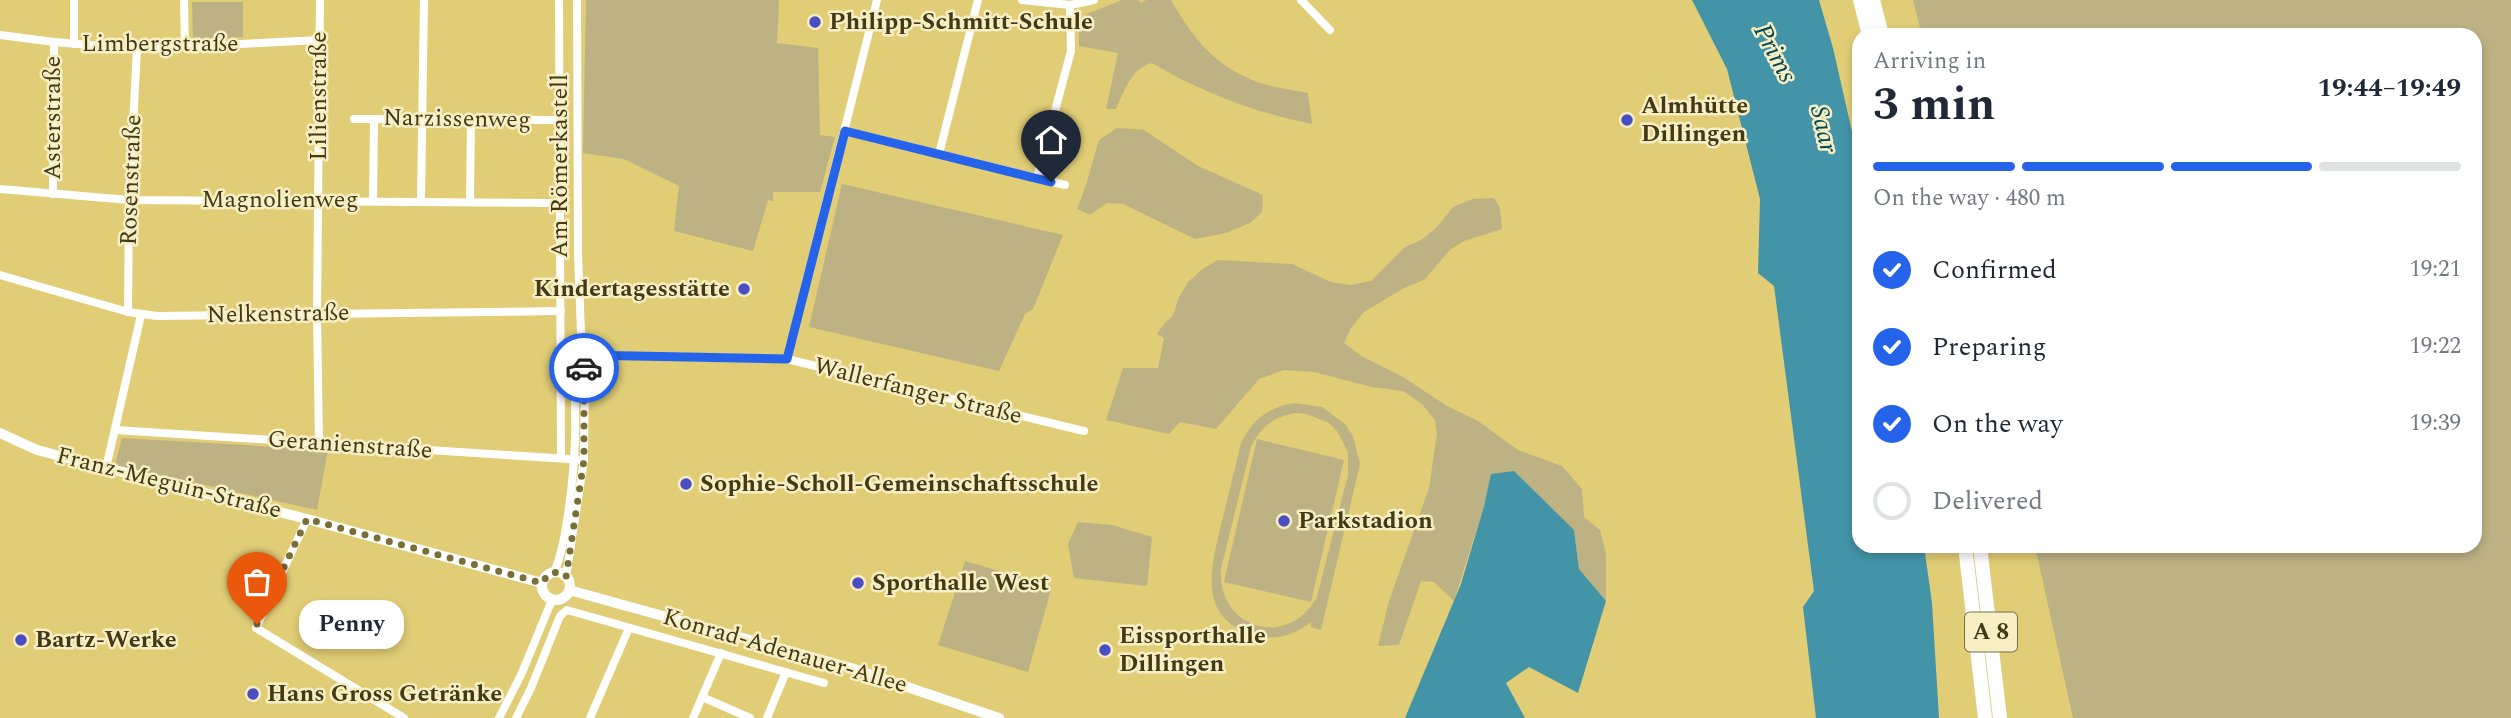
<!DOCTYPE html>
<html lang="en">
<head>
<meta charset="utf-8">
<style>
	body { margin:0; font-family:Spectral,serif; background:#f6f6f7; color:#1f2937; height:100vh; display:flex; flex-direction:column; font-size:26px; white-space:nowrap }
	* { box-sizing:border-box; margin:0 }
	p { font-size:23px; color:#747a83 }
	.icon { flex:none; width:38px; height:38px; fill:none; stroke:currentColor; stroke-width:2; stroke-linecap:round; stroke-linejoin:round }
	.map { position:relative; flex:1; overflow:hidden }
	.sheet { position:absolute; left:1852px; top:28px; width:630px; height:525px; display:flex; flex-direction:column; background:#fff; border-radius:21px; box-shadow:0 4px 10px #0003 }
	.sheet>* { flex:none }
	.pin { position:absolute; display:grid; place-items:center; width:60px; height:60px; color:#fff; margin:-72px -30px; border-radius:50% 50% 50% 0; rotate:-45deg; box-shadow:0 0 7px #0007 }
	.pin .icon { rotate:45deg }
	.courier { position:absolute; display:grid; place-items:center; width:70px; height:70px; margin:-35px; border:5px solid #2563eb; border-radius:50%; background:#fff; color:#222; box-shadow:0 2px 9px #0007 }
	.bubble { position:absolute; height:49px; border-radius:21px; background:#fff; box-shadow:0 4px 10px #0003; font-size:23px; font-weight:700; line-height:49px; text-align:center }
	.headline em { font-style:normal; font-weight:700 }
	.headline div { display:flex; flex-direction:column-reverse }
	.headline { display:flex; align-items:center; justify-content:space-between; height:119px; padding:0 21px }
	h1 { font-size:46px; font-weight:700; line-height:52px }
	.bar { display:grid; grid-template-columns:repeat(4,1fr); gap:10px 7px; align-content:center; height:84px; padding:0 21px }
	.bar i { height:9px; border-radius:5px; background:#e0e1e3 }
	.bar .selected { background:#2563eb }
	.bar p { grid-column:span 4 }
	ol { padding:0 21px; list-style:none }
	li { display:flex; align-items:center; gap:21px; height:77px }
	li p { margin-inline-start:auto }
	li .icon { padding:7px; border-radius:50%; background:#2563eb; color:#fff; stroke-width:4 }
	li:last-child { color:#747a83 }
	li i { width:38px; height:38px; border:4px solid #e0e1e3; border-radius:50% }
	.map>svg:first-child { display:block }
	.green { fill:#bdb284; fill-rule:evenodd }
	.water { fill:#4494a8 }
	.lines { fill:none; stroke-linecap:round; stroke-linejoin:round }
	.street { stroke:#fff; stroke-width:8 }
	.secondary { stroke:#fff; stroke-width:10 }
	.highway { stroke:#fff; stroke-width:14 }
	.done { stroke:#796d38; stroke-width:7; stroke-dasharray:0 12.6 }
	.route { stroke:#2563eb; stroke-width:9 }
	.poi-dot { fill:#4b4dc3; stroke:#f7eec4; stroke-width:2.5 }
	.labels { text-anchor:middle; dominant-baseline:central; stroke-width:5; stroke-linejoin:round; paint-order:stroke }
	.shield { fill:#f7eec4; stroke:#78704a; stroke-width:2 }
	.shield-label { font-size:23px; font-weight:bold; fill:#423a16 }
	.poi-label { font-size:24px; font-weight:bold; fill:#423a16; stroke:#f7eec4; text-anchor:start }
	.street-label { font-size:24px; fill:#423a16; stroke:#f7eec4 }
	.water-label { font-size:26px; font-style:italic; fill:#004958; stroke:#f7eec4 }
</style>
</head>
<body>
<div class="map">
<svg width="2511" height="718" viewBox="0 0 2511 718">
	<rect width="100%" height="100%" fill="#e0cd76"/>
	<!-- green -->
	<g class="green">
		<polygon points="586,0 779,0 777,43 818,48 820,135 835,137 820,192 773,192 773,201 768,200 753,251 674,231 679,186 624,159 583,153"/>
		<path d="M1122,0H1138L1141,3L1146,0H1171C1191,35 1212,63 1250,79C1267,87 1289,89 1308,93L1312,124C1256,113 1201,92 1152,63C1131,68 1124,92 1116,109H1106L1118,53L1079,46V23L1087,14Z"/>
		<polygon points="1913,0 2511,0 2511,718 2073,718 2035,546 2474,546 2474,35 1922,35"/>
		<polygon points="192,2 243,2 243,37 193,40"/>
		<polygon points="1117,128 1144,130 1198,166 1263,195 1262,212 1250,223 1226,233 1195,239 1123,204 1107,203 1090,215 1077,209 1086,185 1099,140"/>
		<polygon points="842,184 1063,235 1033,309 1025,314 999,371 809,327"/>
		<polygon points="1494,198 1500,208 1502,229 1464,241 1450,250 1424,280 1404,288 1364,312 1351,328 1344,343 1363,357 1403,377 1447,406 1478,421 1518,450 1562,466 1582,489 1584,517 1600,530 1606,554 1606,601 1579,569 1574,530 1492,474 1484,506 1454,601 1434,582 1421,581 1399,645 1378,646 1389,601 1429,488 1437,434 1435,420 1422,404 1403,391 1372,387 1314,372 1284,370 1259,379 1216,429 1180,422 1169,434 1106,420 1123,368 1158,368 1164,338 1157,334 1164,324 1173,315 1179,297 1188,282 1204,268 1218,260 1292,264 1331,282 1350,285 1371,281 1405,247 1421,240 1437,227 1453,207 1473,199"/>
		<path d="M1295,403L1322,407L1345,424L1353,436L1360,464L1321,630L1311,627V622C1294,636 1272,642 1250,634C1194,614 1213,561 1223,517C1229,493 1235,468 1241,443C1253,419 1269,407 1295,403ZM1295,413L1307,414L1329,423L1337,431L1348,452V475L1317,597C1288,650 1217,629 1221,569L1251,447C1261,427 1273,417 1295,413Z"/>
		<polygon points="122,438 328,450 317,510 115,465"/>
		<polygon points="1257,439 1344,460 1311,602 1224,582"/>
		<polygon points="1078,522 1112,525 1152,537 1147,586 1074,578 1068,544"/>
		<polygon points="965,561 1052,586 1028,672 938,645"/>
	</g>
	<!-- water -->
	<g class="water">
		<polygon points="1692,0 1819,0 1833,48 1858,158 1858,546 1924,546 1932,603 1939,718 1816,718 1803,607 1814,591 1774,286 1758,273 1760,199 1727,69"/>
		<polygon points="1514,471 1574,530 1579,569 1606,601 1578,693 1529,667 1506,683 1525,718 1405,718 1461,584 1484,506 1491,474"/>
	</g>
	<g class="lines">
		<!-- street -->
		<g class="street">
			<polyline points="184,0 185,47"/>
			<polyline points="559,0 561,458"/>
			<polyline points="1022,0 1070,5 1094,0"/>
			<polyline points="1301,0 1330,30"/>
			<polyline points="0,35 54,42 137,49 320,40"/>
			<polyline points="74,44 74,0"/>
			<polyline points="354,119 560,120"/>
			<polyline points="845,131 1065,185"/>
			<polyline points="939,154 978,0"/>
			<polyline points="1037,178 1071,51 1070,5"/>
			<polyline points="0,189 129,200 561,203"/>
			<polyline points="53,194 54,42"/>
			<polyline points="373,200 374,119"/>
			<polyline points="421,200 424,0"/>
			<polyline points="470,201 471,120"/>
			<polyline points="0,275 128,312 157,316 561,311"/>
			<polyline points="128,312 129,200 137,49"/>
			<polyline points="582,355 787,359 1084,431"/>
			<polyline points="787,359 877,0"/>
			<polyline points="116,430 584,460"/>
			<polyline points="319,443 317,314 320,0"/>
			<polyline points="106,468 141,315"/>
			<polyline points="307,519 256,628 404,718"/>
			<path d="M554,572C567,545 574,471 575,440C576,413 572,385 582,360"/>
			<polyline points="566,577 584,460 585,369 582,360 578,253 577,0"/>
			<polyline points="702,697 750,718"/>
			<polyline points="499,718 521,675 552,600"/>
			<polyline points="516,718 531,688 560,616 567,610 824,683"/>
			<polyline points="590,718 629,628"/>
			<polyline points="693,718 721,653"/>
			<polyline points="767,718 786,672"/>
		</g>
		<!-- secondary -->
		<g class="secondary">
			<polyline points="0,433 37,450 75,460 307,519 542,583"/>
			<circle cx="556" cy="586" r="14"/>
			<polyline points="569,590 851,668 999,718"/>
		</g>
		<!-- highway -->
		<g class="highway">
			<polyline points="1860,0 1869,35"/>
			<polyline points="1873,0 1882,35"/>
			<polyline points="1965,546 1985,718"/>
			<polyline points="1980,546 2000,718"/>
		</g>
	</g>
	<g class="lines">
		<!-- done -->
		<polyline class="done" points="257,624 307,519 542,583 547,576 554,572 566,577 584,460 584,368"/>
		<!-- route -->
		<polyline class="route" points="584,368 582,355 787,359 845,131 1051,182"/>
	</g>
	<!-- markers -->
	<g class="poi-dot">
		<circle cx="815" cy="22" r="7"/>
		<circle cx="1627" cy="120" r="7"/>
		<circle cx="744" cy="289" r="7"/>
		<circle cx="686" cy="484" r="7"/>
		<circle cx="1284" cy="521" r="7"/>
		<circle cx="858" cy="583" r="7"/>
		<circle cx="21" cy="640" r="7"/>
		<circle cx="1105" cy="650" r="7"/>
		<circle cx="253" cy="694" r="7"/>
	</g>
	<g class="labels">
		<!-- shield labels -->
		<rect class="shield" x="1965" y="612.5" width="52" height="39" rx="5"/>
		<g class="shield-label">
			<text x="1991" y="632">A 8</text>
		</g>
		<!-- poi labels -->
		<g class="poi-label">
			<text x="829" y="22">Philipp-Schmitt-Schule</text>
			<text x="1641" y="106">Almhütte<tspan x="1641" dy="28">Dillingen</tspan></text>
			<text x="730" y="289" text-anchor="end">Kindertagesstätte</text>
			<text x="700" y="484">Sophie-Scholl-Gemeinschaftsschule</text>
			<text x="1298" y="521">Parkstadion</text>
			<text x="872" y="583">Sporthalle West</text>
			<text x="1119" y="636">Eissporthalle<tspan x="1119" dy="28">Dillingen</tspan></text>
			<text x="35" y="640">Bartz-Werke</text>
			<text x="267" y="694">Hans Gross Getränke</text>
		</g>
		<!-- street labels -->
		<g class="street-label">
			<text x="160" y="44">Limbergstraße</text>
			<text transform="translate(319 96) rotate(-90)">Lilienstraße</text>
			<text transform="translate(53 118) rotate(-90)">Asterstraße</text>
			<text transform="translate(457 119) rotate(1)">Narzissenweg</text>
			<text transform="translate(560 166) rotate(-90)">Am Römerkastell</text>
			<text transform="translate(131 180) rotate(-88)">Rosenstraße</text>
			<text x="280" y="200">Magnolienweg</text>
			<text transform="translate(278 314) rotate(-1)">Nelkenstraße</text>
			<text transform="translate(918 391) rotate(14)">Wallerfanger Straße</text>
			<text transform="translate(350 445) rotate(4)">Geranienstraße</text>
			<text transform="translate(169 483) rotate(14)">Franz-Meguin-Straße</text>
			<text transform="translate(785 651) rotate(16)">Konrad-Adenauer-Allee</text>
		</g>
		<!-- water labels -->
		<g class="water-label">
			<text transform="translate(1775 53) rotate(62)">Prims</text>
			<text transform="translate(1824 129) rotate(77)">Saar</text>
		</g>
	</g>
</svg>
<div class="pin" style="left:257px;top:624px;background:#ea580c"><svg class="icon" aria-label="bag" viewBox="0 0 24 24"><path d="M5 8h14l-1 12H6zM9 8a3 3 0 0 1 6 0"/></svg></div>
<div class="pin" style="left:1051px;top:182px;background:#1f2937"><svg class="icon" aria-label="home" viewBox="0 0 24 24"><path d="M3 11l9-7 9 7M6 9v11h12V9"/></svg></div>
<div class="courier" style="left:584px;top:368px"><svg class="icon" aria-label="car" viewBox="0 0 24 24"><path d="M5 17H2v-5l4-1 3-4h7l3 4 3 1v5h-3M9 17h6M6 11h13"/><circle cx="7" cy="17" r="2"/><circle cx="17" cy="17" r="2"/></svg></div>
<div class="bubble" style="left:299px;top:600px;width:105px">Penny</div>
<section class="sheet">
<div class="headline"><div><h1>3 min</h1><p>Arriving in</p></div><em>19:44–19:49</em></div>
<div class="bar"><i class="selected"></i><i class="selected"></i><i class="selected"></i><i></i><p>On the way · 480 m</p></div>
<ol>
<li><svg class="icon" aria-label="check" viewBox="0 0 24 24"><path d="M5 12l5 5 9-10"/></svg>Confirmed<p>19:21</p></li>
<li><svg class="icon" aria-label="check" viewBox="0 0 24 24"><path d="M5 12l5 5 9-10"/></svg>Preparing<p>19:22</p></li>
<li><svg class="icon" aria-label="check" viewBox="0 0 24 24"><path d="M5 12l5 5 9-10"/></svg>On the way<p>19:39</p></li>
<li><i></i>Delivered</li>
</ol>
</section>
</div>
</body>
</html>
